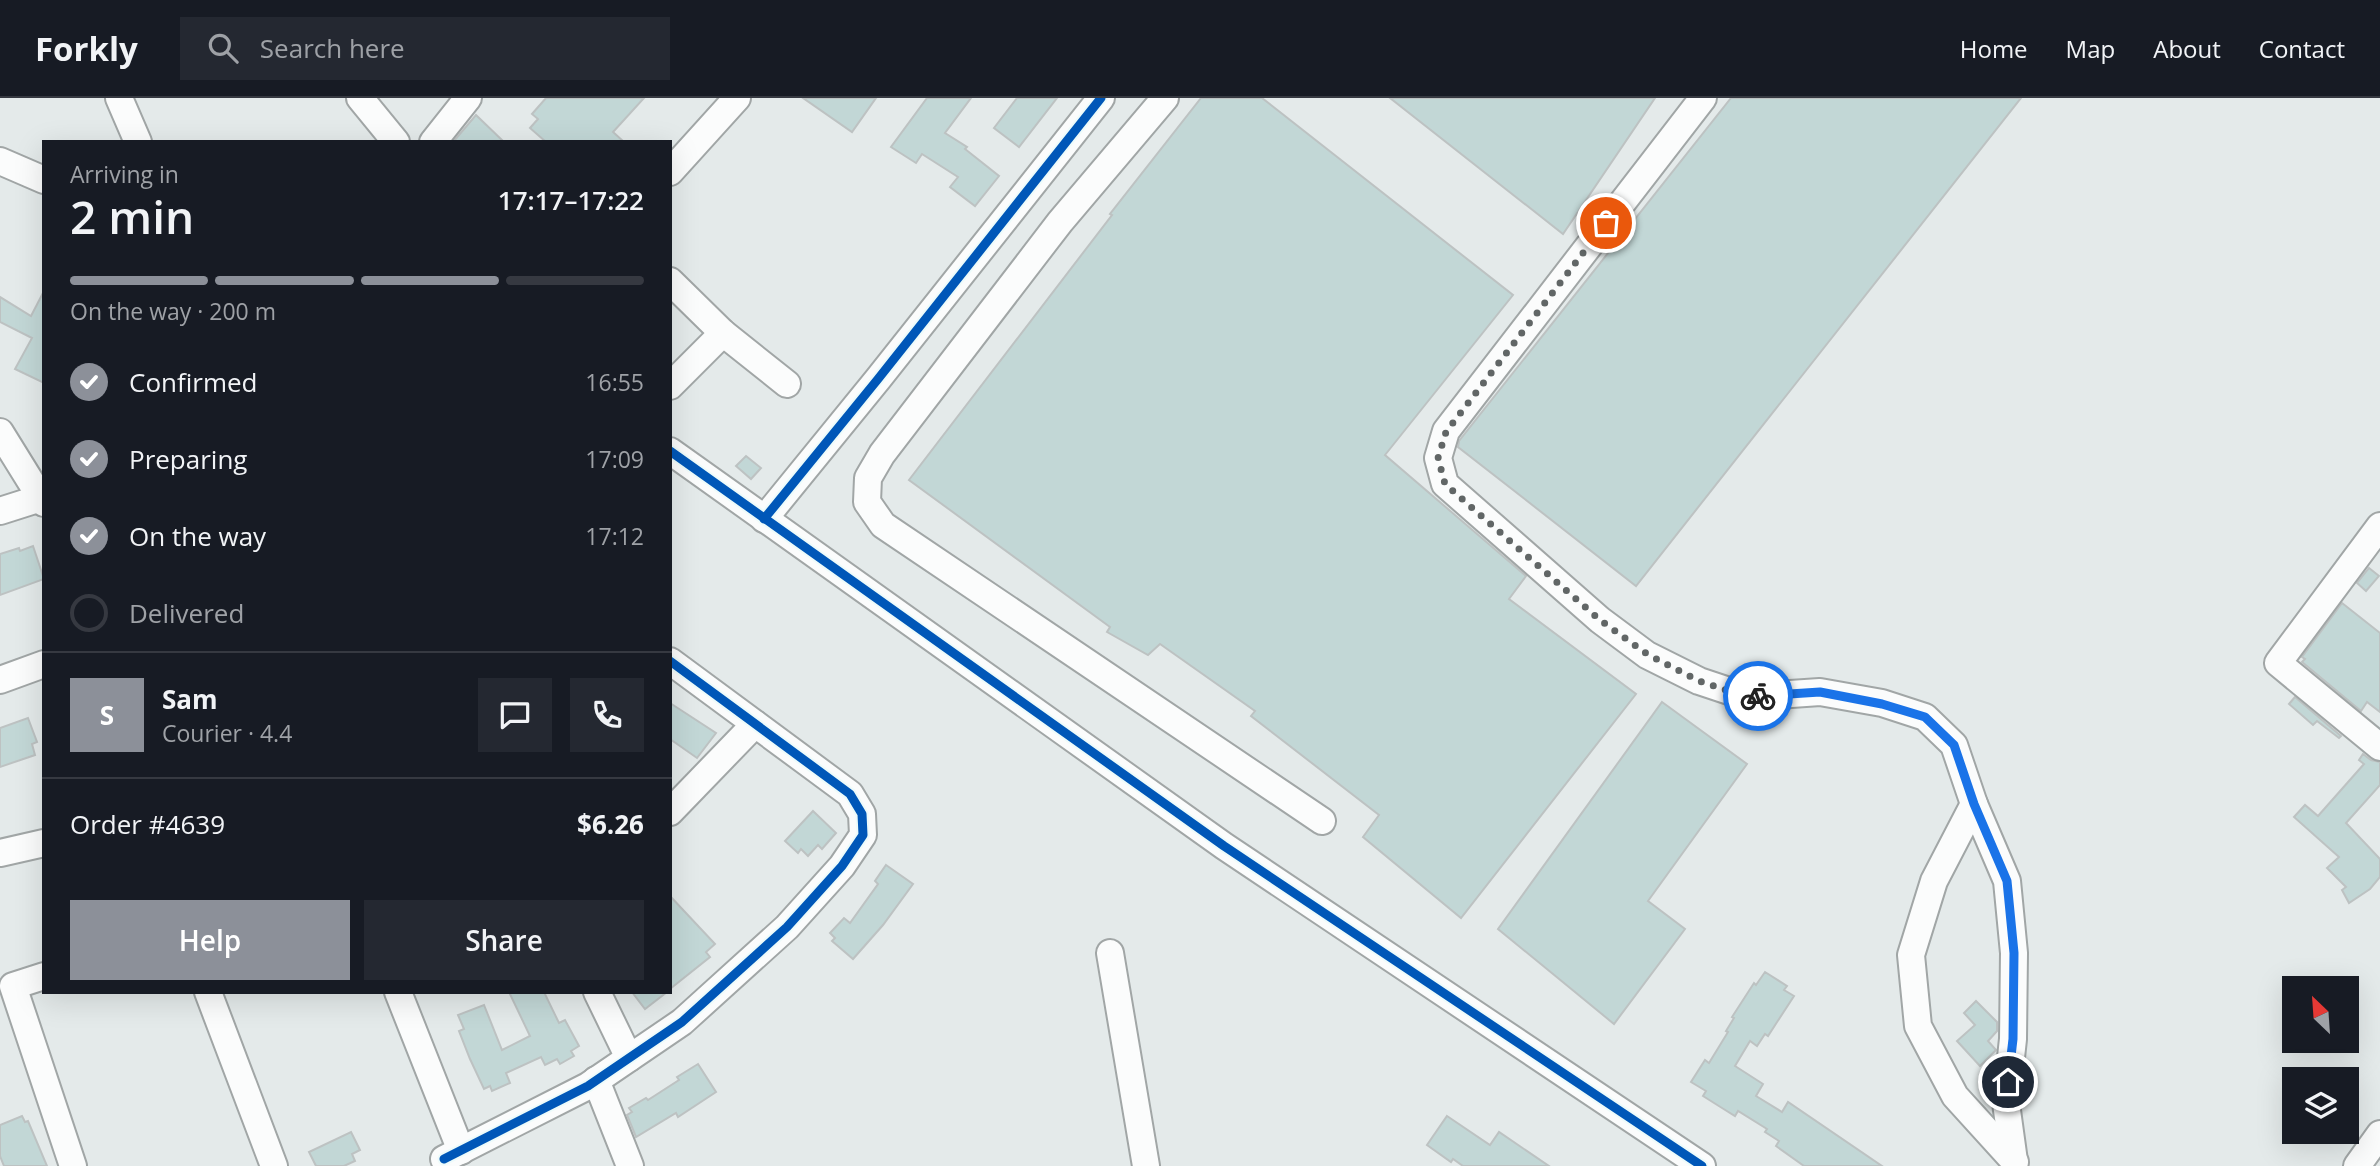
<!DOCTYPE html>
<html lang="en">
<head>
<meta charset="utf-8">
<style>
	body { margin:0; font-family:"Open Sans",sans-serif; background:#242831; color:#f1f3f6; height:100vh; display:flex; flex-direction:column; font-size:26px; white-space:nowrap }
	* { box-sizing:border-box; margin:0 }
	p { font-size:23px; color:#9ea1a6 }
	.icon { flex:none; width:38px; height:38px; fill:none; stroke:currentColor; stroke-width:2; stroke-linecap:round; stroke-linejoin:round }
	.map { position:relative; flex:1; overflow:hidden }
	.details { position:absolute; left:42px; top:42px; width:630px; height:854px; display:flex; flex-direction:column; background:#171b24; border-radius:0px; box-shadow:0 7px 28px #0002 }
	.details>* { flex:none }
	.needle { width:46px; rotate:335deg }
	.fabs { position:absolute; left:2282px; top:878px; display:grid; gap:14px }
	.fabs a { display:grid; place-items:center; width:77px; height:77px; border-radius:0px; background:#171b24; box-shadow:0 7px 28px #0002; font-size:35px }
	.pin { position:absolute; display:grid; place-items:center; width:60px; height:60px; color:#fff; margin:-30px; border:4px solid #fff; border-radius:50%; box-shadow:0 2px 7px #0007 }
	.courier { position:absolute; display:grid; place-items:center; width:70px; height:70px; margin:-35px; border:5px solid #1a73e8; border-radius:50%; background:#fff; color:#222; box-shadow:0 2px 9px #0007 }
	.headline em { font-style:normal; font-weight:600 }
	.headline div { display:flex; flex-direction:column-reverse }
	.headline { display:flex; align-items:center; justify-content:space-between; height:119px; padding:0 28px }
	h1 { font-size:46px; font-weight:600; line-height:52px }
	.bar { display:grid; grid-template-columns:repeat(4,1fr); gap:10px 7px; align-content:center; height:84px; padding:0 28px }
	.bar i { height:9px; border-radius:5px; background:#363941 }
	.bar .current { background:#8c9099 }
	.bar p { grid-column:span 4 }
	.line { display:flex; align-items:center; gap:18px; padding:0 28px; border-top:2px solid #363941 }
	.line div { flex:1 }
	.round { display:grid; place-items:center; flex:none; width:74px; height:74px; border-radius:0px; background:#242831 }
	ol { padding:0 28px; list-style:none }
	li { display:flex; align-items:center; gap:21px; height:77px }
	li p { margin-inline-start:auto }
	li .icon { padding:7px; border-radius:50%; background:#8c9099; color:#fff; stroke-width:4 }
	li:last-child { color:#9ea1a6 }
	li i { width:38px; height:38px; border:4px solid #363941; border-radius:50% }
	.button { display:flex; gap:14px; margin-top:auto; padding:14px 28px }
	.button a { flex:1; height:80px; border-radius:0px; background:#8c9099; color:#fff; font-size:28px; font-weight:600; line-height:80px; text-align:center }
	.button a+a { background:#242831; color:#f1f3f6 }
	header { display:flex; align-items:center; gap:42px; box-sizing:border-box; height:98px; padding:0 35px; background:#171b24; border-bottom:2px solid #363941 }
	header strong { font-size:33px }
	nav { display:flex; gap:38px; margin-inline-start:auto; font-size:24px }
	.search { width:490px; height:63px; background:#242831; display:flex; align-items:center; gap:18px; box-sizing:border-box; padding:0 24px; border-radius:0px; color:#9ea1a6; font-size:26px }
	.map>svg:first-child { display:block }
	.building { fill:#c2d7d6; stroke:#bdc2c2; stroke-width:2 }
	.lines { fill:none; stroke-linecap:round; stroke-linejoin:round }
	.minor-casing { stroke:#a1a6a6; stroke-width:30 }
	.minor { stroke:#fbfcfc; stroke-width:26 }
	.cycleway-casing { stroke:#edfbfa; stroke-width:13 }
	.cycleway { stroke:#0057b8; stroke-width:9 }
	.done { stroke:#616666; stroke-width:7; stroke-dasharray:0 12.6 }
	.route { stroke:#1a73e8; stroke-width:9 }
</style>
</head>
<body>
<header>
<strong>Forkly</strong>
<div class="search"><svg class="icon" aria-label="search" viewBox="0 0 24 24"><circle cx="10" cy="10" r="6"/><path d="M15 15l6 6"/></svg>Search here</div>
<nav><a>Home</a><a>Map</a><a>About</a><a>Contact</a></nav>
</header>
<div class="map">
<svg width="2380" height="1068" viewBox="0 0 2380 1068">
	<rect width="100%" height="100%" fill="#e4eaea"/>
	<!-- building -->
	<g class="building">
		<polygon points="546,0 644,0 613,34 624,44 546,44 530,30 538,21 532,16"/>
		<polygon points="803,0 876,0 852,34"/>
		<polygon points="927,0 971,0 945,35 967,49 965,51 999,78 975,108 950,89 958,79 922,56 916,65 891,49"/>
		<polygon points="1017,0 1057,0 1019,49 994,30"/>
		<polygon points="1201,0 1262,0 1513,197 1385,357 1526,478 1509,501 1636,596 1461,820 1363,739 1379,717 1251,618 1255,613 1160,546 1148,557 1107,534 1110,529 909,382 1112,117 1110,116"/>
		<polygon points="1390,0 1655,0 1563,136"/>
		<polygon points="1731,0 2021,0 1636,488 1458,349 1459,343"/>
		<polygon points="476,17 504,44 453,44"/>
		<polygon points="44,193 44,285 15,271 32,240 0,224 0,199 31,218"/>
		<polygon points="746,358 761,370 751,381 736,368"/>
		<polygon points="33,448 44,481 0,497 0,456 19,450 20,453"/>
		<polygon points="2369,470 2379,478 2366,493 2357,485"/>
		<polygon points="2342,505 2380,535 2380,614 2367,604 2361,613 2302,564 2305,561 2302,559"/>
		<polygon points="2295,599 2341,638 2339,640 2317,623 2313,627 2289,606"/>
		<polygon points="1662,604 1747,666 1648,803 1685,831 1614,926 1498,831"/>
		<polygon points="670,605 716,635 697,660 670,641"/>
		<polygon points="28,620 37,644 32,646 35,657 0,669 0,630"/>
		<polygon points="2363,656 2371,662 2380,664 2380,687 2346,725 2380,761 2380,779 2370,791 2349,805 2342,792 2346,789 2327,770 2339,759 2294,719 2305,707 2318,718 2364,666 2359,662"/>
		<polygon points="813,713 836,735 822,751 818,747 808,758 801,751 798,755 785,743"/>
		<polygon points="886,767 913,786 883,827 853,861 832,843 835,840 830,835 844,820 850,825 878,786 875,783"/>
		<polygon points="670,798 715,846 706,854 710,859 670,891"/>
		<polygon points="1765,874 1787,888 1784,892 1794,898 1768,938 1765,936 1757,948 1750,943 1735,968 1763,986 1756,998 1782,1014 1788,1004 1882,1068 1804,1068 1776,1048 1779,1043 1765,1034 1767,1031 1738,1013 1735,1018 1722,1010 1703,998 1706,993 1691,984 1705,962 1709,965 1728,934 1726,933 1734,920 1732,919 1754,885 1756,887"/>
		<polygon points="509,894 544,894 559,925 565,922 579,948 571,953 574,958 560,966 557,961 545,967 541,959 506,975 510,985 492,993 490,988 484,991 470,961 459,933 464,931 458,917 484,907 502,952 530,938"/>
		<polygon points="632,894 667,894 645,911"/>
		<polygon points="1976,903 1997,924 1997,933 1988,943 1996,952 1980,968 1957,943 1975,927 1964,915"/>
		<polygon points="698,966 716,994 678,1019 676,1015 636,1039 627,1017 632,1014 629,1010 646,1000 648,1002 679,982 677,979"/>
		<polygon points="22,1018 25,1024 28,1023 47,1068 4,1068 0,1058 0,1027"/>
		<polygon points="1447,1018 1490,1047 1499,1034 1549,1068 1463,1068 1453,1061 1451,1064 1427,1047"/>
		<polygon points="351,1034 360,1052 352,1056 355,1063 344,1068 316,1068 309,1054"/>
	</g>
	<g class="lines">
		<!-- minor casing -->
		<g class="minor-casing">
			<g id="minor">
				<polyline points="119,0 138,44"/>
				<polyline points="360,0 396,44"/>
				<polyline points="1165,0 1060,124 882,356 868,380 867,404 883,427 1322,723"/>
				<polyline points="1703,0 1446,333 1438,360 1445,386 1600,522 1647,557 1699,583 1747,599 1820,594 1882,605 1925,619 1954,647 1974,706 2007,783 2014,855 2013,941 2006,1005 2014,1063"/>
				<polyline points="433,44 468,0"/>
				<polyline points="0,63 44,82"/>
				<polyline points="670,74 737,0"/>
				<polyline points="670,183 723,235 787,286"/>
				<polyline points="670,288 723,235"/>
				<polyline points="0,334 44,405"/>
				<polyline points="670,353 1224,748 1702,1068"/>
				<polyline points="0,413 44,399"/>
				<polyline points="764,421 878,281 1101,0"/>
				<polyline points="2380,428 2278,565 2380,649"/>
				<polyline points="0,582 44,566"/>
				<polyline points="1974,706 1934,783 1911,857 1918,928 1955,998 2015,1064"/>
				<polyline points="670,714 755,626"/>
				<polyline points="0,755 44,745"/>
				<polyline points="1110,855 1146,1068"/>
				<polyline points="44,878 13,888 73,1068"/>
				<polyline points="208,894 274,1068"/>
				<polyline points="398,894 461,1053"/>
				<polyline points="597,894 629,960"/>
				<polyline points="596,982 630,1068"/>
				<polyline points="444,1061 588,988 682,924 787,829 842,768 863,737 862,716 850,696 670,563"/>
				<polyline points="2357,1068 2380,1036"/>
			</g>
		</g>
		<!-- minor -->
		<use href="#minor" class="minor"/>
		<!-- cycleway casing -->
		<g class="cycleway-casing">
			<g id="cycleway">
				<polyline points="670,353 1224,748 1702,1068"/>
				<polyline points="764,421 878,281 1101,0"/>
				<polyline points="444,1061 588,988 682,924 787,829 842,768 863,737 862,716 850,696 670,563"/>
			</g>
		</g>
		<!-- cycleway -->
		<use href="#cycleway" class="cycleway"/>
	</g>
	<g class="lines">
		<!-- done -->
		<polyline class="done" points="1606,125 1446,334 1438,360 1445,386 1600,522 1647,556 1699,583 1747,599 1758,598"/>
		<!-- route -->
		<polyline class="route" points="1758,598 1820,594 1882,606 1925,619 1954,647 1974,706 2007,783 2014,855 2013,941 2008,984"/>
	</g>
</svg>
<div class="fabs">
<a><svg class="needle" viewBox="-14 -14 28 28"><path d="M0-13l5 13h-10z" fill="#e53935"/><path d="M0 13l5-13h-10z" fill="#9ea1a6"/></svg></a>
<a><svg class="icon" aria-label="layers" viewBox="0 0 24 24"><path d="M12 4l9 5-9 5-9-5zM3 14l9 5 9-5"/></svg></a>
</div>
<div class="pin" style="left:1606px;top:125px;background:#ea580c"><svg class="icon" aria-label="bag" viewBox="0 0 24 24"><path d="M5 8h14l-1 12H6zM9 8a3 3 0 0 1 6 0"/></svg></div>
<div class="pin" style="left:2008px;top:984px;background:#1f2937"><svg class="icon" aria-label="home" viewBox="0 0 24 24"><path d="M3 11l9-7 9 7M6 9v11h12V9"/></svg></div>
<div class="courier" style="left:1758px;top:598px"><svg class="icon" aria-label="bike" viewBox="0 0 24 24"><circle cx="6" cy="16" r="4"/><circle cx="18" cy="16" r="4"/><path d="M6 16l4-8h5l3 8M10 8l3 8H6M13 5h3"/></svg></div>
<section class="details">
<div class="headline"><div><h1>2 min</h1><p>Arriving in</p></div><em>17:17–17:22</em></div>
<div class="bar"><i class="current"></i><i class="current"></i><i class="current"></i><i></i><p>On the way · 200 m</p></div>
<ol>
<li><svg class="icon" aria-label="check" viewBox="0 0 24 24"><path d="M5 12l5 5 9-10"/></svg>Confirmed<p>16:55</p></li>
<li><svg class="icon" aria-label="check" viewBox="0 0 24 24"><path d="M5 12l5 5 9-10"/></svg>Preparing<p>17:09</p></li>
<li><svg class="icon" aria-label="check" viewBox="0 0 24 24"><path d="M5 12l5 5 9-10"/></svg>On the way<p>17:12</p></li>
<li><i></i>Delivered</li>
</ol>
<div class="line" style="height:126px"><b class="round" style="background:#8c9099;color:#fff">S</b><div><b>Sam</b><p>Courier · 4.4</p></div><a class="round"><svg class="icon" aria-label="chat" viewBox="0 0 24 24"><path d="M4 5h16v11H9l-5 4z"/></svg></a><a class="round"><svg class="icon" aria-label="phone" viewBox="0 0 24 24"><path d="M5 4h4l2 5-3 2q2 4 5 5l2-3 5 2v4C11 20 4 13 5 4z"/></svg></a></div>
<div class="line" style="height:91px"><div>Order #4639</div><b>$6.26</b></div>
<div class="button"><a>Help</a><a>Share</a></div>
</section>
</div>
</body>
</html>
